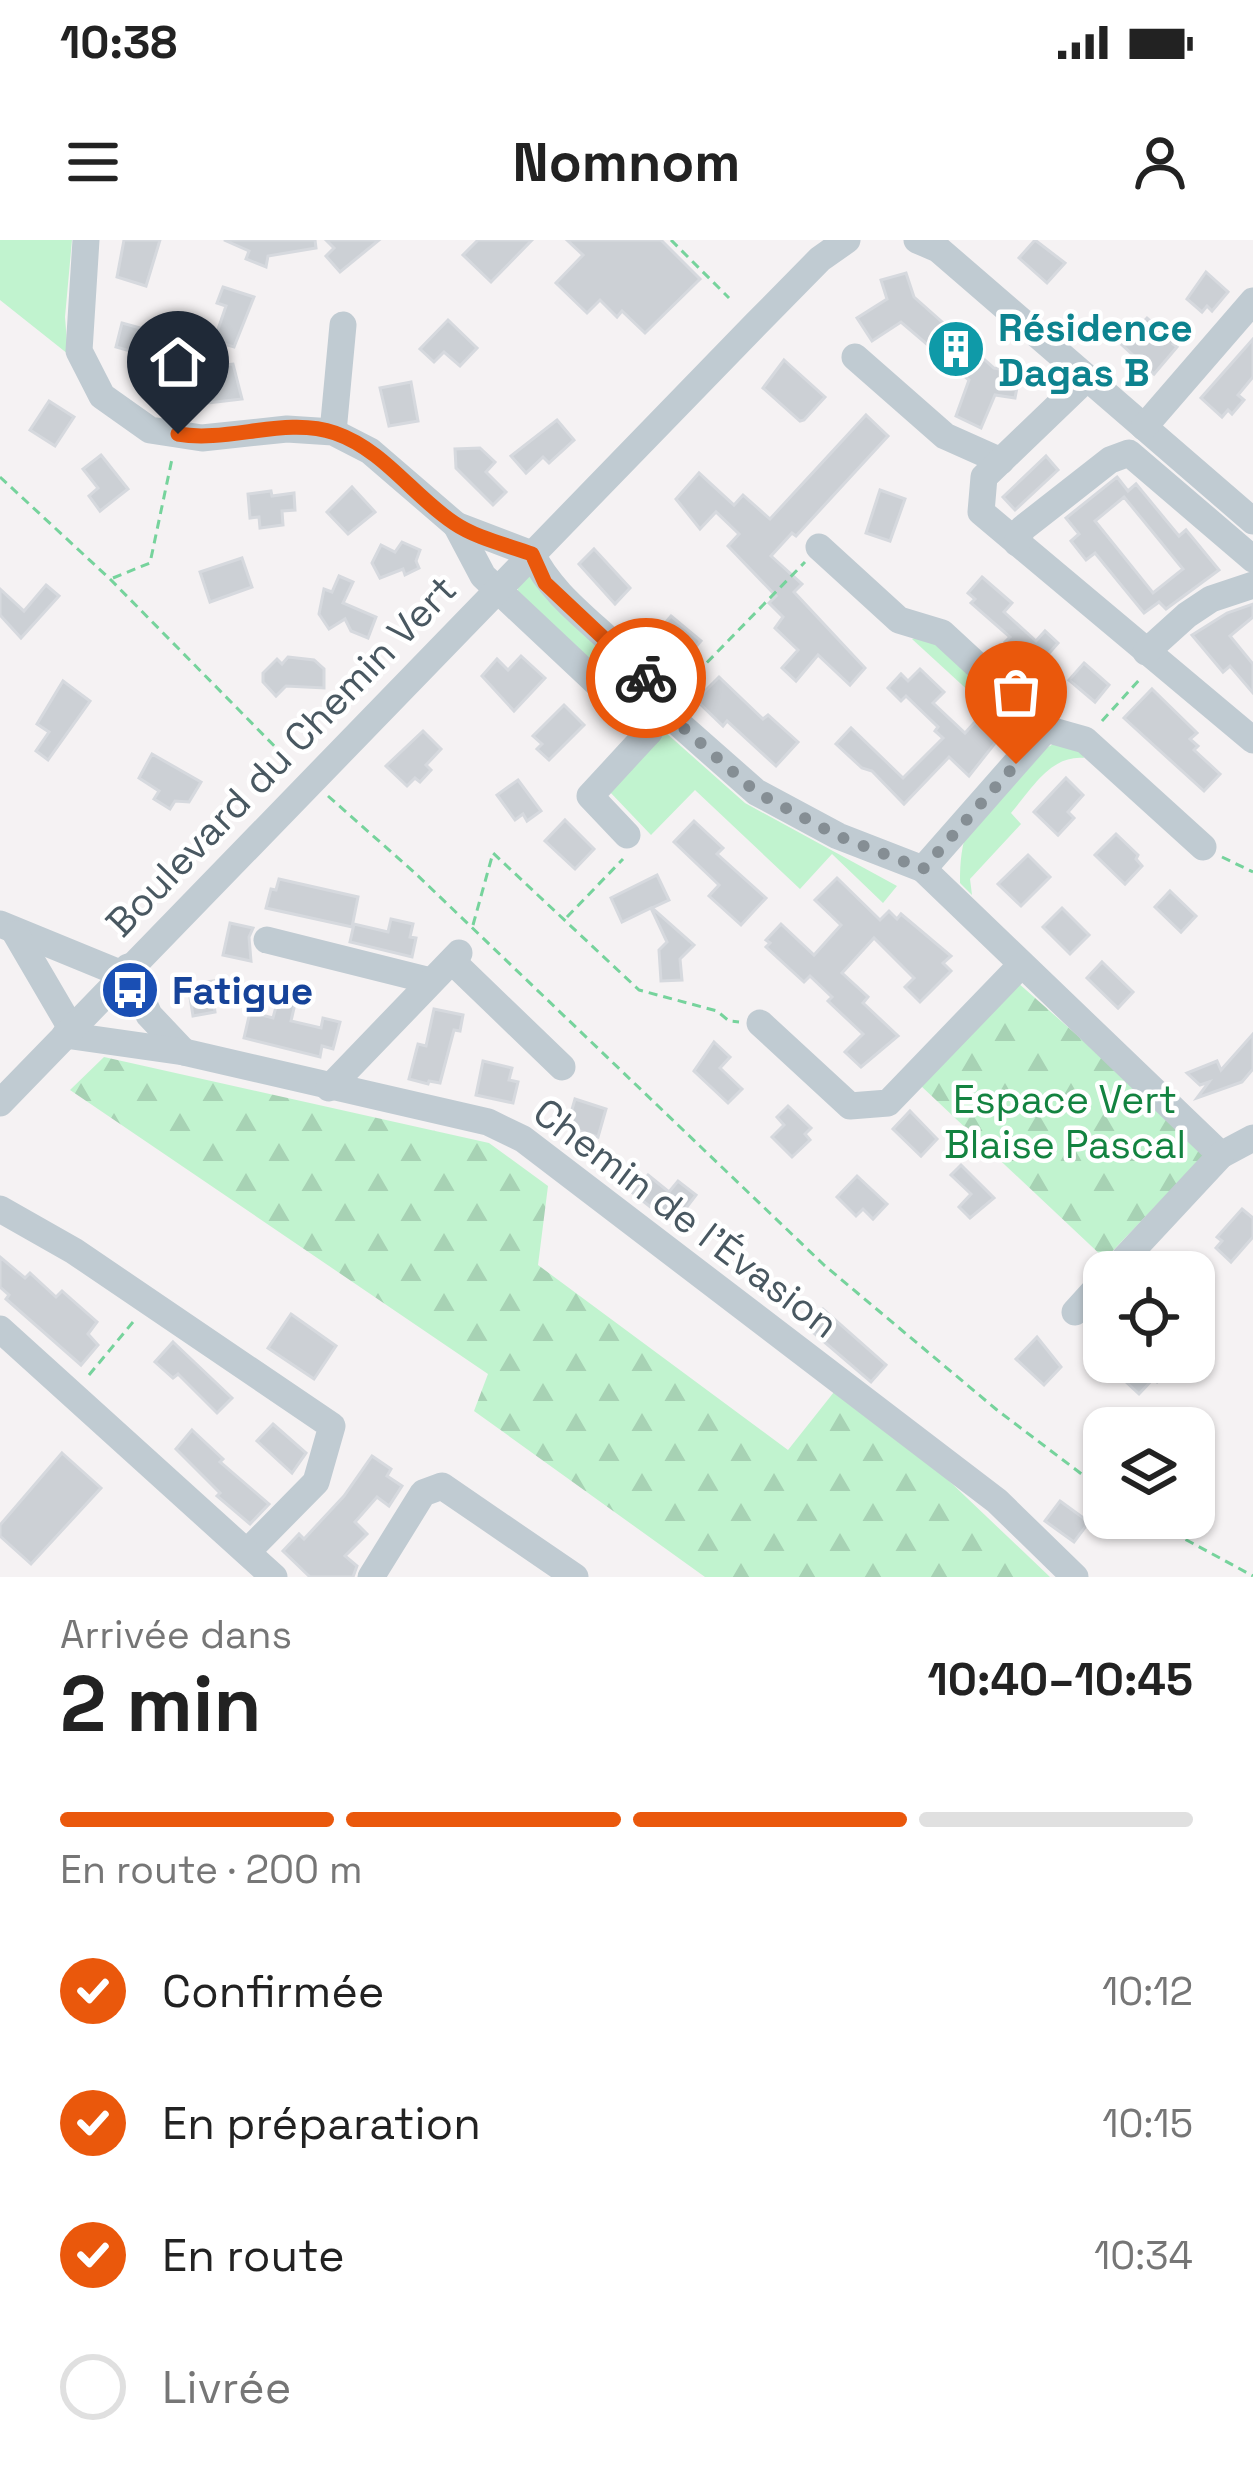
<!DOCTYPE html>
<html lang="fr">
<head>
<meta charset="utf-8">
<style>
	body { margin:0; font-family:"Space Grotesk",sans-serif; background:#f2f2f2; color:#222; height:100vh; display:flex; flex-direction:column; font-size:45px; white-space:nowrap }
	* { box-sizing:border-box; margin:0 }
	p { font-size:39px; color:#767676 }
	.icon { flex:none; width:66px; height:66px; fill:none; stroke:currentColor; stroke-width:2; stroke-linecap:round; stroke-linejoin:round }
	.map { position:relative; height:1337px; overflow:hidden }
	.details { display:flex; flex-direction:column; background:#fff; flex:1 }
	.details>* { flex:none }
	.fabs { position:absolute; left:1083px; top:1011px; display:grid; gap:24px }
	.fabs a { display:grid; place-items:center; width:132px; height:132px; border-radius:24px; background:#fff; box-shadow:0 3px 9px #0004; font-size:60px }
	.pin { position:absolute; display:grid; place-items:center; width:102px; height:102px; color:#fff; margin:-123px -51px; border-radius:50% 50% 50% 0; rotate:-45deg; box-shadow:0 0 12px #0007 }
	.pin .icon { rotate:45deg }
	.courier { position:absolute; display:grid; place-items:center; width:120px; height:120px; margin:-60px; border:9px solid #ea580c; border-radius:50%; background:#fff; color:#222; box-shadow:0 3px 15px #0007 }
	.head em { font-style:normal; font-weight:700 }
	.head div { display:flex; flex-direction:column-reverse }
	.head { display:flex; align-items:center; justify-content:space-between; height:204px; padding:0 60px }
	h1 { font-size:78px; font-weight:700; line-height:90px }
	.bar { display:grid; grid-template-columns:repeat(4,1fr); gap:18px 12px; align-content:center; height:144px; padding:0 60px }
	.bar i { height:15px; border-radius:9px; background:#e0e0e0 }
	.bar .current { background:#ea580c }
	.bar p { grid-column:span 4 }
	ol { padding:0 60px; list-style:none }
	li { display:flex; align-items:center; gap:36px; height:132px }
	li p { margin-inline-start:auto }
	li .icon { padding:12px; border-radius:50%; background:#ea580c; color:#fff; stroke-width:4 }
	li:last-child { color:#767676 }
	li i { width:66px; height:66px; border:6px solid #e0e0e0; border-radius:50% }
	.status { display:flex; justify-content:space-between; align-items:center; height:84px; padding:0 60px; background:#fff; direction:ltr }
	.status svg { height:33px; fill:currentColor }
	header { display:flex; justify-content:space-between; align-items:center; height:156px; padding:0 60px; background:#fff; font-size:54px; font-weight:700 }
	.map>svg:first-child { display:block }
	.green { fill:#c1f3cf }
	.forest { fill:url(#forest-firs) }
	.building { fill:#ccd0d5; stroke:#d6d9de; stroke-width:3; fill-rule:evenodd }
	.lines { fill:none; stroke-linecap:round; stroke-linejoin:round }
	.path { stroke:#76d39c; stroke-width:3; stroke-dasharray:9 6; stroke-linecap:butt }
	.minor { stroke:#c0cbd2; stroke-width:27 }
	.done { stroke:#858e94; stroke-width:12; stroke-dasharray:0 21.6 }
	.route { stroke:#ea580c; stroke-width:15 }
	.labels { text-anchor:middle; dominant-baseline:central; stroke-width:9; stroke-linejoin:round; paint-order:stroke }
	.culture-label { font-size:39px; font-weight:bold; fill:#0d838f; stroke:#fff; text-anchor:start }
	.street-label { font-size:39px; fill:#495861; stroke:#fff }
	.transit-label { font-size:39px; font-weight:bold; fill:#164399; stroke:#fff; text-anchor:start }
	.park-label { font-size:39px; fill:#138340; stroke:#fff }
</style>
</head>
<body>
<div class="status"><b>10:38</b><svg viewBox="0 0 49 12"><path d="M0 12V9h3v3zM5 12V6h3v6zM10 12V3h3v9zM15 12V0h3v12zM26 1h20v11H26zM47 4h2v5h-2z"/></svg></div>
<header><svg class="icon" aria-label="menu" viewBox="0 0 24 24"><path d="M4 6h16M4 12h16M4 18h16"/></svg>Nomnom<svg class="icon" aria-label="person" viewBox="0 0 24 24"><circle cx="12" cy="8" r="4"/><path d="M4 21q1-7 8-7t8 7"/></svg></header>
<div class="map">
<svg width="1253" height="1337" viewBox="0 0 1253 1337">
	<defs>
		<pattern id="forest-firs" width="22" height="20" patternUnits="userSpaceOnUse" patternTransform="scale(3)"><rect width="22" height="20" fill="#c1f3cf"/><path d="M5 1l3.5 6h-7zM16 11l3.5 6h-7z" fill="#a7d2b4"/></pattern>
	</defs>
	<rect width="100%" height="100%" fill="#f5f2f3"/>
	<!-- green -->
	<g class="green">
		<polygon points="0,0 72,0 65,77 68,114 0,60"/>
		<polygon points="530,331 616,421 647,463 639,470 517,355 519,343"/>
		<polygon points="924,395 947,407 1027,489 1021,499 912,399"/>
		<polygon points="665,492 745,563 897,646 883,663 832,614 800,649 695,550 651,595 609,551"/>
		<path d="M1053,504L1079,506L1084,518C1050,515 1032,549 1011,573L1021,584L970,639L972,655L960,643C960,624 961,602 970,586C982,563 1031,517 1053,504Z"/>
	</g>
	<!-- forest -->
	<g class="forest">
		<polygon points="1017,742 1208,911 1105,1019 920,845"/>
		<polygon points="104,817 489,903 548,946 538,1025 788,1210 834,1152 945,1237 1050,1337 705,1337 474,1171 488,1134 70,850"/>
	</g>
	<!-- building -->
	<g class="building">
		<polygon points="124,0 160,0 146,46 117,37"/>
		<polygon points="224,0 315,0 316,8 268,16 266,27 246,19 249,11"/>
		<polygon points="326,0 379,0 340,32 326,16 334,8"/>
		<polygon points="478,0 532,0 491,42 463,15"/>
		<polygon points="567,0 661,0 700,39 645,93 622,71 617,77 600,60 587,73 556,43 583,15"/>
		<polygon points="1035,0 1065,23 1047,43 1019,18"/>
		<polygon points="1206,32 1228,52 1212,71 1207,66 1202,72 1187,59"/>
		<polygon points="906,33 914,57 994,128 1020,132 1015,158 995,155 981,188 956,176 969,140 901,82 872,101 857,78 887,59 881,40"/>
		<polygon points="223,47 254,57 234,107 214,101 226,66 217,63"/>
		<polygon points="1147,78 1159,89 1164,83 1180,96 1173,104 1177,107 1154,134 1122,105"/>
		<polygon points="448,80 477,108 460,126 444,112 434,122 420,109"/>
		<polygon points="122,83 162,94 155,118 151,117 148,127 131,122 134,112 116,107"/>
		<polygon points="1253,99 1253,137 1238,155 1244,160 1232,174 1228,170 1222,177 1201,158"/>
		<polygon points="784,120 825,157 804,180 800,181 763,148"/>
		<polygon points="233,124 242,159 207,163 203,127"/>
		<polygon points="411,142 418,181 389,186 380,148"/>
		<polygon points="49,161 74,177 55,206 30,190"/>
		<polygon points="866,175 888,196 796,296 792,293 771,316 802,344 794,352 865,428 850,445 818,415 796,441 782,428 798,410 775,388 783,377 769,363 776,356 728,306 739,294 716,272 700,289 676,259 699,233 734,265 743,255 770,279"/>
		<polygon points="557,180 574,200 549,223 543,217 526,233 511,216"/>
		<polygon points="480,208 495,222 486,232 506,252 493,265 456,228 455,209"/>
		<polygon points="101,215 128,249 100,271 89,256 98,248 83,229"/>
		<polygon points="1046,216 1058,230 1015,270 1003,257"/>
		<path d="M1117,237L1128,251L1136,244L1179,296L1186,290L1219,330L1166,369L1159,362L1144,373L1095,313L1086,320L1071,301L1079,294L1066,278ZM1124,257L1183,329L1153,353L1095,281Z"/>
		<polygon points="352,247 375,272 348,294 327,272"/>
		<polygon points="880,250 905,259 890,301 866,293"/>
		<polygon points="271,251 272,256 294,253 295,270 282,271 283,285 260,288 259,277 250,278 248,254"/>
		<polygon points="402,302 420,310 416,321 419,328 405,335 403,329 380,338 372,323 381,305 395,312"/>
		<polygon points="594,309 630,348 615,364 579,324"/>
		<polygon points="242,318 252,347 210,362 200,332"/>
		<polygon points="339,336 353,342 343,363 376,377 368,398 351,391 345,379 329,389 319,374 324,349 332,352"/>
		<polygon points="982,337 1012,363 1004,372 1036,401 1045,391 1058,403 1035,429 1005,402 1010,397 971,363 975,359 968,353"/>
		<polygon points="46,345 59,356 21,398 0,375 0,349 24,371"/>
		<polygon points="1253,364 1253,377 1230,396 1253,424 1253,453 1230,426 1223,432 1192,395 1227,373"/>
		<polygon points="671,376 701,401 684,420 655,395"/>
		<polygon points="521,416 545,438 514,471 482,436 497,419 508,430"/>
		<polygon points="288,417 314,420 324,429 324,448 286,446 276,456 263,442 263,433 277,419 282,424"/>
		<polygon points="1084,423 1109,445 1095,462 1069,440"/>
		<polygon points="920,429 944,452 933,463 965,493 975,482 996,502 969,536 949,517 904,564 872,531 862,528 836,504 851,488 903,538 943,498 935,491 938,487 906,456 901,461 888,448 901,434 908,441"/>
		<polygon points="719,437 763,479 768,475 798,502 776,526 727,481 723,486 696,460"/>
		<polygon points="63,441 90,461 48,520 36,511 49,492 37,484"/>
		<polygon points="1152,449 1197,493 1190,499 1198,506 1194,510 1220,534 1204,551 1124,478"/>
		<polygon points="564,465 584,485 549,520 537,509 542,504 533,496"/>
		<polygon points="423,491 441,509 426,525 431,530 420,542 415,538 407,546 386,526"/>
		<polygon points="152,514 201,542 189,562 175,561 170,569 154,559 159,551 139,538"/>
		<polygon points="1066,538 1083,555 1068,572 1074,578 1058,595 1034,572"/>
		<polygon points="518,540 541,571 527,581 523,574 515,580 497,555"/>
		<polygon points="565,580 594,609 575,629 545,601"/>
		<polygon points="694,581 723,608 717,614 766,658 741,685 709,656 719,645 674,602"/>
		<polygon points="1116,594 1138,615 1136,619 1142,626 1125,644 1095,615"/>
		<polygon points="1028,615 1050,637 1021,666 998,644"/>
		<polygon points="657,635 669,660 652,668 694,705 680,719 682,740 661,741 659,710 667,702 651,668 622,682 611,658"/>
		<polygon points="837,638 880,680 889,671 897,679 901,674 951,716 943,723 951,731 920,762 905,747 914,738 874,698 842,733 868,757 863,763 898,796 861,827 845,812 863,794 828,761 832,757 810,736 804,742 766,707 770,703 766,700 781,684 814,715 841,685 815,660"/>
		<polygon points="279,639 358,657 352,687 266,668 271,649 276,650"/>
		<polygon points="1170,651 1196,676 1181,692 1155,667"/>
		<polygon points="1062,668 1089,695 1070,714 1043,687"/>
		<polygon points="391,679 413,684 410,697 416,698 412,717 350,702 354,684 388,692"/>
		<polygon points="230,683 253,688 249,697 251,721 223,715"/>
		<polygon points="1102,722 1133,752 1118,768 1087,738"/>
		<polygon points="220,740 222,754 213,756 215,772 193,776 190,757 195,756 193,744"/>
		<polygon points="281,748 298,751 291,781 321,788 323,778 340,782 333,809 322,806 320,817 244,798 250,772 273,778"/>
		<polygon points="434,769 463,775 460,791 454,790 440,843 429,841 428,844 409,839 418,804 426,806"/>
		<polygon points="1253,794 1253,829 1242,842 1197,858 1209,842 1200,845 1187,833 1217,821 1221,830"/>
		<polygon points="714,802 730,817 720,828 742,849 728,863 694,831"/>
		<polygon points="483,821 512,828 509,840 518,842 513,863 476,855"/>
		<polygon points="575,859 606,869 598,897 567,887"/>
		<polygon points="788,866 811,888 805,894 810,900 792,917 772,897 784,885 777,877"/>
		<polygon points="910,871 937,899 921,916 893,889"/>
		<polygon points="961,925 994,958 970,978 959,967 971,954 951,935"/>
		<polygon points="648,935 669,952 678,941 696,955 673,985 633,953"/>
		<polygon points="857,936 887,964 873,979 863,969 856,976 837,957"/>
		<polygon points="1242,969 1253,978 1253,997 1231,1022 1216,1008 1222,1001 1217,997"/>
		<polygon points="0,1017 25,1038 30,1033 56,1057 62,1051 97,1082 88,1094 98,1105 81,1125 6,1059 9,1055 0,1047"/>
		<polygon points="823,1069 886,1125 871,1142 807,1087"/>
		<polygon points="291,1074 336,1106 314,1139 268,1108"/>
		<polygon points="1037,1097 1061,1127 1044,1145 1016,1119"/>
		<polygon points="173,1102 232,1158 217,1173 178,1134 173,1138 155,1122"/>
		<polygon points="1135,1122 1176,1122 1157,1142 1153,1139 1139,1154 1122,1138"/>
		<polygon points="273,1184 306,1213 292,1233 257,1201"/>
		<polygon points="192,1190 223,1219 220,1222 269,1264 250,1284 217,1256 220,1253 176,1209"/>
		<polygon points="62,1213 101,1248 31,1324 0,1296 0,1285"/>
		<polygon points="372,1216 391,1229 387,1236 402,1246 389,1266 377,1257 355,1282 367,1294 345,1316 357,1326 353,1337 310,1337 283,1311 299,1294 304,1299 344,1256"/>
		<polygon points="1060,1261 1089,1282 1074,1302 1045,1281"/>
	</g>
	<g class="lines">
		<!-- path -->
		<g class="path">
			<polyline points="671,0 729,58"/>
			<polyline points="0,237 110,339 294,526"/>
			<polyline points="113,338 150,323 172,219"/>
			<polyline points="686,444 805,322"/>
			<polyline points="1102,481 1140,439"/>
			<polyline points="328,556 415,633 824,1025 997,1170 1104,1251"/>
			<polyline points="1222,617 1253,632"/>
			<polyline points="567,677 623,619"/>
			<polyline points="473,685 493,613 639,750 717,771 729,781 739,782"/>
			<polyline points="89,1135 133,1082"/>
			<polyline points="1146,1278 1253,1336"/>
		</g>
		<!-- minor -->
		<g class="minor">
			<path d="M86,0L79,111L102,156L150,190L202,198L287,189L333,192L370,211L456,285L532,314C562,376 637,405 662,469L649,492L590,556L627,595"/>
			<polyline points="917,0 938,9 1253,281"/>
			<polyline points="855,117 945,196 1001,221"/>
			<polyline points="1087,138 984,237 981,272 1253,500"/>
			<polyline points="1144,187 1253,61"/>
			<polyline points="333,192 343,85"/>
			<polyline points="456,285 483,336 649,492"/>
			<polyline points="1017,303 1022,289 1110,220 1129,213 1253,319"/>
			<polyline points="819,307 899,380 942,393 1046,489"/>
			<polyline points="1146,412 1187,375 1211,359 1253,345"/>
			<polyline points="668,462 662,469 756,552 838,596 923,629 1221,915 1253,898"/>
			<polyline points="923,629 1046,489 1085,500 1203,607"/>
			<polyline points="0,684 122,734"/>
			<polyline points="16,694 71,788"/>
			<polyline points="267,700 431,741"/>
			<polyline points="452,721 562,827"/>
			<polyline points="128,727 149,775 184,812"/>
			<polyline points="760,783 850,866 888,863 1020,726"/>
			<polyline points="65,795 184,812 488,882 523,899 997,1261 1075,1337"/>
			<polyline points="329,848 459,713"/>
			<polyline points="0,863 756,84 820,19 847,0"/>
			<polyline points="0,969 74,1011 332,1186 316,1242 247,1312"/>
			<polyline points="1112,1032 1221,915"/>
			<polyline points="1075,1072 1104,1040"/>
			<polyline points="0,1089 274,1337"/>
			<polyline points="371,1337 423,1253 442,1246 575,1337"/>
		</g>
	</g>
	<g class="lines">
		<!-- done -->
		<polyline class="done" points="646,438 662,469 756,552 838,596 923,629 1016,524"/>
		<!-- route -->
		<path class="route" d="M178,194C228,203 286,176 335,193C384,210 413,256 454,283C476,298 507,305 532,314L545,343L646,438"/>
	</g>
	<!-- icons -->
	<defs>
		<g id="building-disc" transform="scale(3)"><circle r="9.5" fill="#0f9aa8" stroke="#fff"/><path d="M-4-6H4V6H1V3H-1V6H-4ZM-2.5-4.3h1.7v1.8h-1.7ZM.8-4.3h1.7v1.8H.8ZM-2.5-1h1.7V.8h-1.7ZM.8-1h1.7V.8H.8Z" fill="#fff"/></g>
		<g id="bus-disc" transform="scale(3)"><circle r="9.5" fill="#1a4fb4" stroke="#fff"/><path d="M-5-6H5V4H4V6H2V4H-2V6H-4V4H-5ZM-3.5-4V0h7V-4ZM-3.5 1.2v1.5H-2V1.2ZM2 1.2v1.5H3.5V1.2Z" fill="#fff"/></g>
	</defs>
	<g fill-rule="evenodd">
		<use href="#building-disc" x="956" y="109"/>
		<use href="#bus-disc" x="130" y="750"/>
	</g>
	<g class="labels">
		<!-- culture labels -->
		<g class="culture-label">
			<text x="998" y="87">Résidence<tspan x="998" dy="45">Dagas B</tspan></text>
		</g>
		<!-- street labels -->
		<g class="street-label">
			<text transform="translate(281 516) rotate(-46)">Boulevard du Chemin Vert</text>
			<text transform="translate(686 978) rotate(37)">Chemin de l'Évasion</text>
		</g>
		<!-- transit labels -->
		<g class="transit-label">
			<text x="172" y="750">Fatigue</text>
		</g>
		<!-- park labels -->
		<g class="park-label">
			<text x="1065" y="859">Espace Vert<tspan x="1065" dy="45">Blaise Pascal</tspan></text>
		</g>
	</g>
</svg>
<div class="fabs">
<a><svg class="icon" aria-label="locate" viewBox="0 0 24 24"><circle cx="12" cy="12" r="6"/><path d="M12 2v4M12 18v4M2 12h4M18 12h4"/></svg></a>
<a><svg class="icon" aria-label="layers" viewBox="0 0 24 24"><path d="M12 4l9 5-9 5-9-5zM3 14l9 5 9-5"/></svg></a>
</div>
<div class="pin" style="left:1016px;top:524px;background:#ea580c"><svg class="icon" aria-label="bag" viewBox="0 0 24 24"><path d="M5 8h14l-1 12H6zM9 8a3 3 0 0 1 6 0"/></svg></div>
<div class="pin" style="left:178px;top:194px;background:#1f2937"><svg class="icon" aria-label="home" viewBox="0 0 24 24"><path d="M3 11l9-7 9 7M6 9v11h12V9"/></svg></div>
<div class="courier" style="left:646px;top:438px"><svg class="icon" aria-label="bike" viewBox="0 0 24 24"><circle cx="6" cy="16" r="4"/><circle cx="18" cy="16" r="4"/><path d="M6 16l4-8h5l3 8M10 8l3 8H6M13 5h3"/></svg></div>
</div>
<section class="details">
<div class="head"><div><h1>2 min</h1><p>Arrivée dans</p></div><em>10:40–10:45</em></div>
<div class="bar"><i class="current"></i><i class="current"></i><i class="current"></i><i></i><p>En route · 200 m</p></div>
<ol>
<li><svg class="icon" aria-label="check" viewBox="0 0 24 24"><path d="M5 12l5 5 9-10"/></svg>Confirmée<p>10:12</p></li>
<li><svg class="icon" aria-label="check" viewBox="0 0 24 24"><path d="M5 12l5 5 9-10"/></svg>En préparation<p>10:15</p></li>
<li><svg class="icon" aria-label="check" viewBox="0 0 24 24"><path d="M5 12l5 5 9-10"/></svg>En route<p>10:34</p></li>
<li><i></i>Livrée</li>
</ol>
</section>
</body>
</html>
